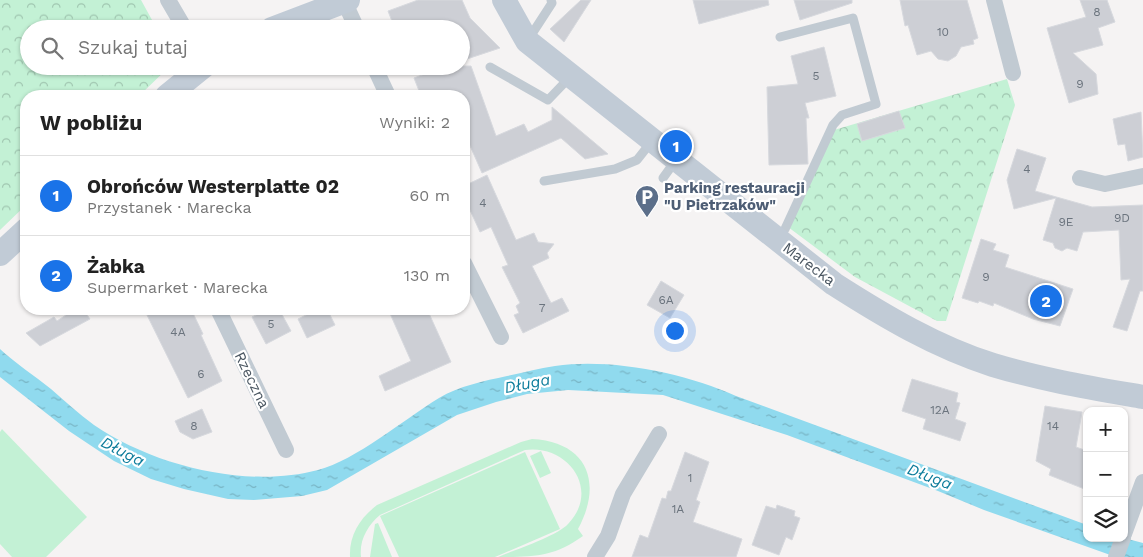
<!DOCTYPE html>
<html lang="pl">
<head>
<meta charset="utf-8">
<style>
	body { margin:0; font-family:"Work Sans",sans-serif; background:#f6f6f6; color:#222 }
	.controls { position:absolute; right:15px; bottom:15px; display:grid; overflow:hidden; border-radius:10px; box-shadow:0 1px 4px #0004 }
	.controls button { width:45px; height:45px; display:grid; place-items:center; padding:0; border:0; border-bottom:1px solid #e0e0e0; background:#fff; color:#222; font:25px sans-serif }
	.you { position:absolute; left:674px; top:330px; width:18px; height:18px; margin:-12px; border:4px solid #fff; border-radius:50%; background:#1a73e8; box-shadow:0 0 0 8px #1a73e833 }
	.badge { display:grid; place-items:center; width:32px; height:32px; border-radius:50%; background:#1a73e8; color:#fff; font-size:16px; font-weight:700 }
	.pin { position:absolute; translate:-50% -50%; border:2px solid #fff; box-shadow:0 1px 5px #0006 }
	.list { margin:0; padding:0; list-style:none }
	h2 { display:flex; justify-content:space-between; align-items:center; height:65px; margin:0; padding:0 20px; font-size:21px }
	h2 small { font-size:16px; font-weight:400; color:#767676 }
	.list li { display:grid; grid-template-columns:32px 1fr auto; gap:15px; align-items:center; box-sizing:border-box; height:80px; padding:0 20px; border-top:1px solid #e0e0e0 }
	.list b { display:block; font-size:19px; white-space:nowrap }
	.list p { margin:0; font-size:16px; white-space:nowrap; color:#767676 }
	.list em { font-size:16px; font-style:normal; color:#767676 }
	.icon { flex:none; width:28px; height:28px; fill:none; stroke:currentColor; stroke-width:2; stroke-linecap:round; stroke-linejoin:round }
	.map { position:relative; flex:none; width:1143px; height:557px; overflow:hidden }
	.search { position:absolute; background:#fff; box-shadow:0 1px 4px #0004; left:20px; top:20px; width:450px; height:55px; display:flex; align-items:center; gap:12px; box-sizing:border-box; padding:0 18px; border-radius:28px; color:#767676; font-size:19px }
	.panel { position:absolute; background:#fff; box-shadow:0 1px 4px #0004; left:20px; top:90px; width:450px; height:225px; border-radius:20px }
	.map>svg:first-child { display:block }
	.park { fill:url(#park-crowns) }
	.garden { fill:#c3f1d5 }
	.water { fill:url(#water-ripples) }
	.building { fill:#cdcfd5; stroke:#d7d9de }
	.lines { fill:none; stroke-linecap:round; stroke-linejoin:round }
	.lane { stroke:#c1cad2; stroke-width:9 }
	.street { stroke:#c1cad2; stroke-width:16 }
	.secondary { stroke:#c1cbd6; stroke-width:24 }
	.labels { text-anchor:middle; stroke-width:4.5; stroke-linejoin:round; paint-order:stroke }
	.number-label { font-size:12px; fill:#6b747e }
	.service-label { font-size:15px; font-weight:bold; fill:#4e5e75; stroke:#fff; text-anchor:start }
	.street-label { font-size:15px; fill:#4a5661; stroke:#fff }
	.water-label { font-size:16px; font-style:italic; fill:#0c7c9b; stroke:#fff }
</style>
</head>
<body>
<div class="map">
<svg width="1143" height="557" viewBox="0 0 1143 557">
	<defs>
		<pattern id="park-crowns" width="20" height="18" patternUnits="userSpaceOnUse" patternTransform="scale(1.25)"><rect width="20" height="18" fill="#c3f1d5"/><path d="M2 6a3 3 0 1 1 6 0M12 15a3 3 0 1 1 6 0" fill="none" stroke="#a0c6b0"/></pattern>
		<pattern id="water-ripples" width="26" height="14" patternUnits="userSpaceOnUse" patternTransform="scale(1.25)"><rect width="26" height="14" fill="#90daee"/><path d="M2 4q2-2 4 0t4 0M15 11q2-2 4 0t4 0" fill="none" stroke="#78b4c4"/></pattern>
	</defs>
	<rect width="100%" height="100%" fill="#f5f3f3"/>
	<path class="park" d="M0,0h141l16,29h-128v37h141l-31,30h-113v109l-26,25z
		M1007,79l8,26 -69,216h-9l-82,-44 -67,-50 46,-97z"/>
	<path class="garden" d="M2,429l85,88 -41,40h-34l-12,-13v-112z
		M532,439c56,3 71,44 46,90l5,7c-29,21 -49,21 -85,21 17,-7 59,-21 70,-33 33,-34 0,-80 -43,-74l-145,65c-12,10 -21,25 -19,42h-11c-1,-22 10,-39 27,-52l144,-63z
		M541,451l10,22 -11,5 -10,-22z
		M525,452l35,77 -65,28h-96l-19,-41z
		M378,523l14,34h-22l5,-33z"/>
	<path class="water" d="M0,349c16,15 34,26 51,40 14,12 28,25 43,36 60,41 153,64 224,45 38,-10 85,-50 121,-72 20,-12 45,-17 68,-22 16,-3 32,-8 48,-10 56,-8 130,7 181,30l351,129v13h37l19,5v14h-27l-132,-47 -46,-19 -151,-56 -124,-40 -95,-5 -41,4 -31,8 -39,13 -130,75 -25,6 -48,4 -26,-1 -44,-10 -33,-10 -37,-18 -45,-30 -69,-54z"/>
	<path class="building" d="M418,0h44l8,18 30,30 -39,13v-32h-66l-7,-18z
		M581,0h10l-27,42 -14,-13z
		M693,0h75l1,5 -70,19z
		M794,0h58v3l-52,17z
		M900,0h67l11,38 -5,2 1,4 -13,3 -5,9 -8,5 -10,-2 -7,-8 -14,4 -9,-30 -3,1z
		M1080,0h27l8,22 -17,6 5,17 -30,8 23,21 2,20 -29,9 -22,-75 39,-11z
		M824,47l12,49 -31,7 4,15h-3l2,46 -39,1 -2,-78 31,-3 -7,-28z
		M446,66h25l25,70 28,-12 4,8 24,-12v-13l56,47 -23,5 -24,-21 -79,35 -18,-41v-36h-43l-7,-18z
		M899,111l6,17 -43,13 -5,-17z
		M1141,112l2,45 -15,4 -3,-17 -7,1 -5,-26z
		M1017,149l29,9 -11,33 57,16 51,-2v86h-3l-13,40 -14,-4 17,-48 -9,1 -2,-50 -36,2 -6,19 -10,-3 -5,3 -7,-3 -2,-5 -10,-3 13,-42 -42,11 -7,-29z
		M487,175l29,65 18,-7 4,9 16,2 -7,9 2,5 -17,8 19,37 11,-5 7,13 -46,22 -9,-18 5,-2 -3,-7 4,-3 -18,-36 6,-2 -17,-38 -11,5 -16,-35v-11z
		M981,239l15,5 -3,6 16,5 -4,12 68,22 -13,37 -27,-7 -39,-16 -1,3 -14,-5 -1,2 -16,-5z
		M661,281l23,14 -14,23 -23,-13z
		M75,309h8l7,10 -50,27 -14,-13 28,-16 3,4z
		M144,309h47l12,25 -2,1 21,46 -34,17z
		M268,309h11l12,22 -25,13 -14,-27z
		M318,309h9l8,16 -28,13 -9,-19z
		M388,309h39l24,53 -66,29 -6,-15 32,-15z
		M912,379l46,14 -2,9 4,1 -5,16 11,4 -6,18 -37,-12 3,-10 -24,-8z
		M1045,406l37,6 -6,35 11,4v39l-38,-15 2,-6 -15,-8z
		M202,409l10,23 -19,7 -13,-7 -5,-11z
		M685,452l24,10 -13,38 4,2 -7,20 49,17 -6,18h-104l8,-22 8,3 14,-40 4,1 2,-8h3z
		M777,505l18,6 -1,5 6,2 -8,22 -6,-3 -7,18 -27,-10 14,-39 10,3z"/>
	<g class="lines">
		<path class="lane" d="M780,37l73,-19 23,86 -34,11 -9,10 -48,104
			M528,40l24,-37 -1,-3
			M490,67l58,33 23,-24
			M663,178l13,-18
			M544,181l71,-12 22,-9 15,-19"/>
		<path class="street" d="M168,0l17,29
			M994,0l19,73
			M344,1l13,28
			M374,66l14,30
			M1080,178l25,6 38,-8
			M464,263l37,74
			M218,309l68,141
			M1124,534l19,-52
			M595,557l13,-21 15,-42 36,-60
			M1116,557l7,-19"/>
		<path class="secondary" d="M504,0l23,41 307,243c50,32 102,63 159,81 50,15 99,23 150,32
			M272,29l76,-29
			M167,96l37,-30
			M0,254l26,-24"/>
	</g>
	<defs>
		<g id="parking-pin" transform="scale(1.25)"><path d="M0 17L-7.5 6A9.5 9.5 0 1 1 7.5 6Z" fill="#5c6f8a" stroke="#fff"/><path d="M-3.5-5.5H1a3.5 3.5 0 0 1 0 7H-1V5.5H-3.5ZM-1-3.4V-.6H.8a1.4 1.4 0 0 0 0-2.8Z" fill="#fff"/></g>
	</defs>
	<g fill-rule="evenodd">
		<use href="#parking-pin" x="647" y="197"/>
	</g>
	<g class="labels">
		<g class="number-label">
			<text x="1097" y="16">8</text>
			<text x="943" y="36">10</text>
			<text x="816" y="80">5</text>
			<text x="1080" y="88">9</text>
			<text x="1027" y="173">4</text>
			<text x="483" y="207">4</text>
			<text x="1122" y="222">9D</text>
			<text x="1066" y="226">9E</text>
			<text x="986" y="281">9</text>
			<text x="666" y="304">6A</text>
			<text x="542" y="312">7</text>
			<text x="271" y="328">5</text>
			<text x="178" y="336">4A</text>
			<text x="201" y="378">6</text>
			<text x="940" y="414">12A</text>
			<text x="194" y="430">8</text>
			<text x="1053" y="430">14</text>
			<text x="690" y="482">1</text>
			<text x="678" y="513">1A</text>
		</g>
		<g class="service-label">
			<text x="664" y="193">Parking restauracji<tspan x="664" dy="17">"U Pietrzaków"</tspan></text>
		</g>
		<g class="street-label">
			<text transform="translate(809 264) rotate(37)" y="5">Marecka</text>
			<text transform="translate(252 380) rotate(64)" y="5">Rzeczna</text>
		</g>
		<g class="water-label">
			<text transform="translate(527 383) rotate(-11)" y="6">Długa</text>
			<text transform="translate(123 451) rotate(27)" y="6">Długa</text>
			<text transform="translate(930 476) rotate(21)" y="6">Długa</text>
		</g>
	</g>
</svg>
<div class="controls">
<button>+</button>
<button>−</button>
<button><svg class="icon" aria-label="layers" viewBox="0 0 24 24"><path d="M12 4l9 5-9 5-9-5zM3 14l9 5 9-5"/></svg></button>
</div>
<div class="you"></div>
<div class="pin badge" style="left:676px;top:146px">1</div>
<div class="pin badge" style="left:1046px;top:301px">2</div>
<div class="search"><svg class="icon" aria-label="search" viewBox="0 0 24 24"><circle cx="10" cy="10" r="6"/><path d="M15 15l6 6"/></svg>Szukaj tutaj</div>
<section class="panel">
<h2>W pobliżu<small>Wyniki: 2</small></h2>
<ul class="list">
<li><span class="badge">1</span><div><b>Obrońców Westerplatte 02</b><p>Przystanek · Marecka</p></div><em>60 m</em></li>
<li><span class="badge">2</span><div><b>Żabka</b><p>Supermarket · Marecka</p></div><em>130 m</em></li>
</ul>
</section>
</div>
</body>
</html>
